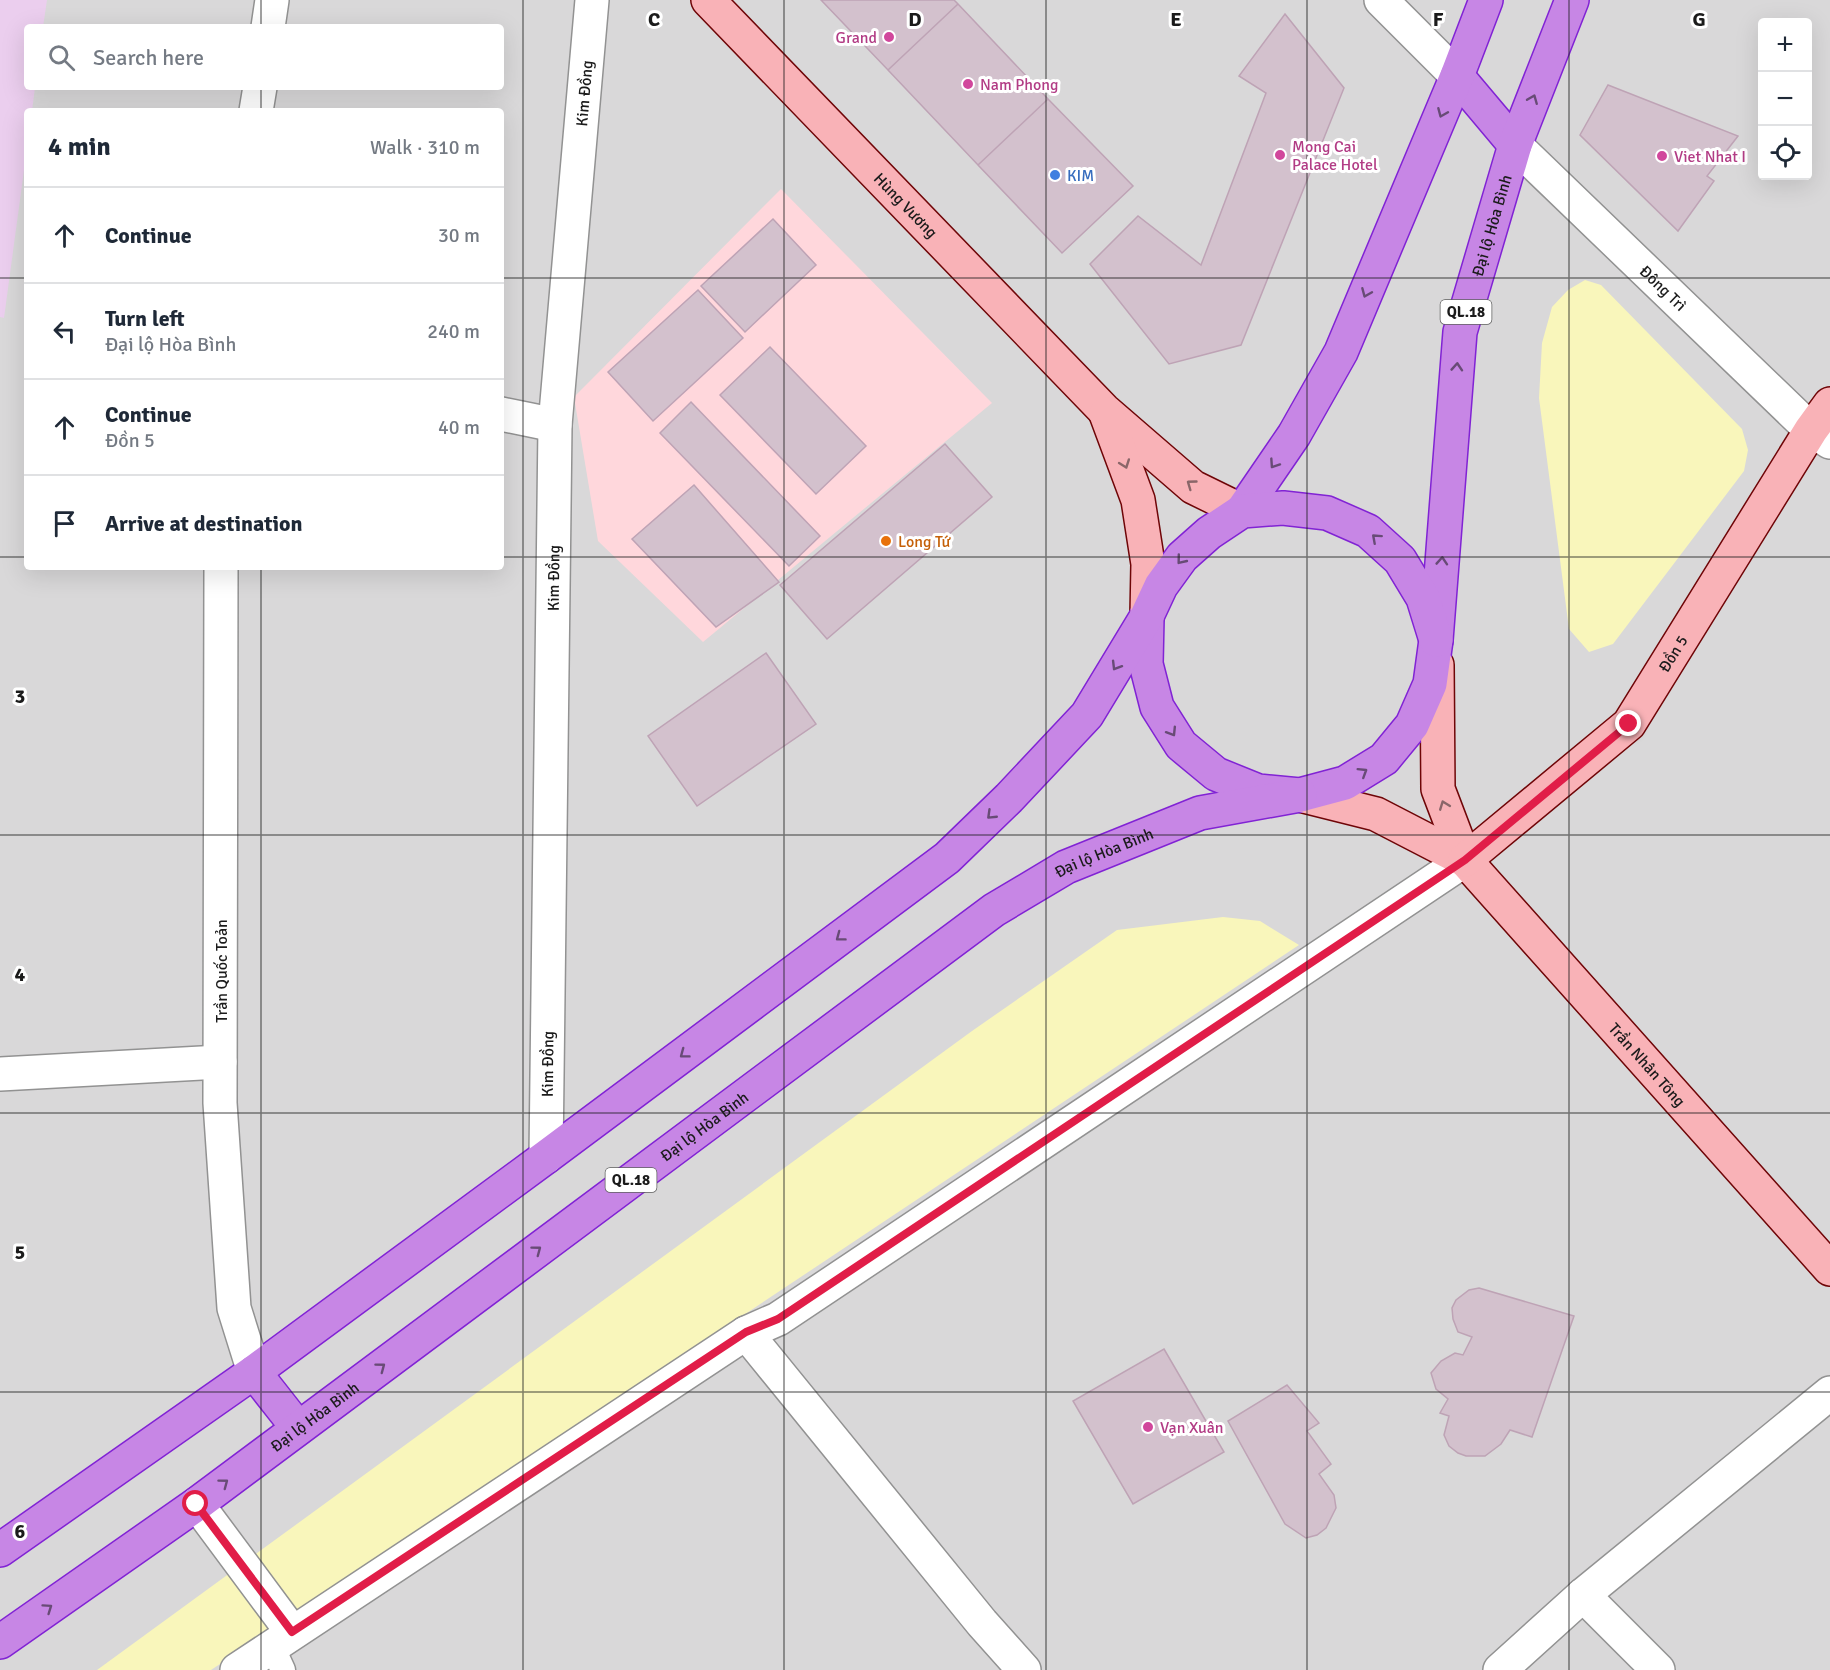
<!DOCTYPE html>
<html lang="en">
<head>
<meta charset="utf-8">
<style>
	body { margin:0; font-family:Signika,sans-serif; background:#f6f6f7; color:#1f2937 }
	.controls { position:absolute; right:18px; top:18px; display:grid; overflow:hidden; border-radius:6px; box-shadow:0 6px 24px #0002 }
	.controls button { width:54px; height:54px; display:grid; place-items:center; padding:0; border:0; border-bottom:2px solid #e0e1e3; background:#fff; color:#1f2937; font:30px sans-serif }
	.stop { position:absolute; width:18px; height:18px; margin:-14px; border:4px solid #e11d48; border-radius:50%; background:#fff }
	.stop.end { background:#e11d48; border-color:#fff; box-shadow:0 2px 6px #0008 }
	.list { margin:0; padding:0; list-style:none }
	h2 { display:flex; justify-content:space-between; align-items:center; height:78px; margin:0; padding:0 24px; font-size:26px }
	h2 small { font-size:20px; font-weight:400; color:#747a83 }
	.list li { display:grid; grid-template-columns:39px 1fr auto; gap:18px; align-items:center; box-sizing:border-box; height:96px; padding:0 24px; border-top:2px solid #e0e1e3 }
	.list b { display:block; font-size:22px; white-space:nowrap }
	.list p { margin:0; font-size:20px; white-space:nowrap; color:#747a83 }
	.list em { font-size:20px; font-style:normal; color:#747a83 }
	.icon { flex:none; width:33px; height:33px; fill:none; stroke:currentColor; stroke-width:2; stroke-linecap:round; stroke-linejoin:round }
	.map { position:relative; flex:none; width:1830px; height:1670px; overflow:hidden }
	.search { position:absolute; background:#fff; box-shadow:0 6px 24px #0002; left:24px; top:24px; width:480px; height:66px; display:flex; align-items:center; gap:15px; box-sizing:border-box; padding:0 21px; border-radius:6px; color:#747a83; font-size:22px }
	.panel { position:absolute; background:#fff; box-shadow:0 6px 24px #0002; left:24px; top:108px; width:480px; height:462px; border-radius:6px }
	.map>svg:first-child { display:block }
	.residential { fill:#d9d8d9; fill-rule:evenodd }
	.commercial { fill:#ebceee }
	.education { fill:#ffd7dc }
	.park { fill:#f9f6bb }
	.building { fill:#d3c1cd; stroke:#bea3b5; stroke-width:1.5 }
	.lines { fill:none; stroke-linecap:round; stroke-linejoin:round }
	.lane-casing { stroke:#929292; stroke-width:27 }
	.street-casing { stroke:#929292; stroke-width:36 }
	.secondary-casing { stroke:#6f0507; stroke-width:36 }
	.highway-casing { stroke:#8123d4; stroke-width:36 }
	.lane { stroke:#fff; stroke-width:24 }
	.street { stroke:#fff; stroke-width:33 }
	.secondary { stroke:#f9b2b7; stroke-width:33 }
	.highway { stroke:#c786e5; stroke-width:33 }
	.oneway { stroke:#684b76 }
	.oneway2 { stroke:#8a6669 }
	.route { stroke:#e11d48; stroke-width:8 }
	.grid { fill:none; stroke:#1b1b1b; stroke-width:1.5; stroke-opacity:0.55 }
	.hotel-dot { fill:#d1479c; stroke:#fff; stroke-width:2 }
	.shop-dot { fill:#3f7fe0; stroke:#fff; stroke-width:2 }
	.food-dot { fill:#e8710a; stroke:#fff; stroke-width:2 }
	.labels { text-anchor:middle; stroke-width:6; stroke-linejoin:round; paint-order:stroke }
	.shield { fill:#fff; stroke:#5f5f5f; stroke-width:1.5 }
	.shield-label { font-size:15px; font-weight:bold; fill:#1b1b1b }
	.hotel-label { font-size:16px; fill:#b23c85; stroke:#fff; text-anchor:start }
	.street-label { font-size:16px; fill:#1b1b1b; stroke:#fff }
	.shop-label { font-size:16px; fill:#366cbe; stroke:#fff; text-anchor:start }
	.food-label { font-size:16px; fill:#c56008; stroke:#fff; text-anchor:start }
	.grid-label { font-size:20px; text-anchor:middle; font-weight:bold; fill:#1b1b1b; stroke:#fff; stroke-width:6; stroke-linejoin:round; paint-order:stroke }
</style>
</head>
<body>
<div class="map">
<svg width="1830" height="1670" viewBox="0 0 1830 1670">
	<rect width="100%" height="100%" fill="#ede0e6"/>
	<path class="residential" d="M0,0h1830v1670h-1830zM1762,22h46v154h-46zM27,27h474v60h-474zM27,111h474v456h-474z"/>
	<path class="commercial" d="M0,0h47l-4,27h-16v60h8l-3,24h-5v37l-23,170 -4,-1z"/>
	<path class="education" d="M781,189l211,214 -289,239 -105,-101 -24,-144z"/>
	<path class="park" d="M1585,280l16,5 141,144 6,21 -4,21 -131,173 -24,8 -20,-23 -30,-231 3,-55 10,-36 16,-17z
		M1223,917l37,4 39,24 -1088,725h-114l875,-639 145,-101z"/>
	<path class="building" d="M821,0h133l4,4 -70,66z
		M958,4l90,95 -70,66 -90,-95z
		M1285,14l59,74 -103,257 -72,19 -79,-100 48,-48 63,49 65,-172 -27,-17z
		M1608,85l130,51 -31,40 7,5 -36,50 -98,-96z
		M1048,99l85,87 -71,67 -84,-88z
		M773,219l43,46 -71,67 -44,-46z
		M698,290l45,48 -90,83 -45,-49z
		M770,347l96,99 -50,48 -96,-99z
		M691,402l129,134 -31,30 -129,-133z
		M945,444l47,53 -165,142 -47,-54z
		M694,485l85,97 -63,45 -84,-88z
		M766,653l50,71 -119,82 -49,-70z
		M1479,1288l95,28 -42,121 -22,-7 -9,14 -16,12h-19l-8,-3 -9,-7 -5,-11 5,-19 -9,-3 8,-14 -12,-10 -5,-16 10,-12 14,-8 8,2 9,-18 -14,-5 -5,-13 -1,-11 4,-8 13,-10z
		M1164,1349l60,103 -91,52 -60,-103z
		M1287,1385l32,38 -12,8 24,33 -12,10 15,21 2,13 -10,20 -9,7 -11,3 -21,-14 -57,-103z"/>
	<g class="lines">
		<g class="lane-casing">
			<path id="lane" d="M272,1646l11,24"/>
		</g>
		<g class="street-casing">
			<g id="street">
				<path d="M1381,0l76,76"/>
				<path d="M268,27l4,-27"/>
				<path d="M256,111l4,-24"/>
				<path id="s1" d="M1515,145l296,285 19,12"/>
				<path d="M501,414l54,11"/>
				<path d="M221,567l-1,536 14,205 20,64"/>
				<path d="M0,1074l220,-12"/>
				<path id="s2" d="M546,1157l9,-732 37,-425"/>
				<path d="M746,1333l236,290 42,47"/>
				<path d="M197,1504l95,128"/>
				<path d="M1583,1595l75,75"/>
				<path d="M237,1670l509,-337 32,-14 687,-459"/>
				<path d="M1500,1670l83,-75 247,-202"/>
			</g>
		</g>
		<g class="secondary-casing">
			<g id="secondary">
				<path id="s3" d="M708,0l396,410 89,77 49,24"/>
				<path d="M1106,414l32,86 10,64 -1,52"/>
				<path id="s4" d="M1437,665l1,124 27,71 365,409"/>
				<path d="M1300,795l76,19 89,46"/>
				<path id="s5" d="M1465,860l164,-136 182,-294 19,-26"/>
			</g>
		</g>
		<g class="highway-casing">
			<g id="highway">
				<path d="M1457,76l58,69"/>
				<path d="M1242,511l52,-76 47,-83 116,-276 29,-76"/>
				<path id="s6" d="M1147,618l-1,46 11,43 24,38 35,29 42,17 42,4 45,-12 39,-24 28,-34 18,-41 6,-44 24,-308 55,-187 57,-145"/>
				<path d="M254,1372l44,56"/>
				<path d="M0,1550l254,-178 292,-215 401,-299 62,-60 78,-83 60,-99 14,-30 21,-29 27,-24 33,-22 41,-3 44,5 41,18 32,29 23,38 13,42"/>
				<path id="s7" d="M0,1642l197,-138 797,-594 72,-43 134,-54 100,-18"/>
			</g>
		</g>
		<use href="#lane" class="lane"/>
		<use href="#street" class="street"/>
		<use href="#secondary" class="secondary"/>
		<use href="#highway" class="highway"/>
	</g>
	<defs><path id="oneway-chevron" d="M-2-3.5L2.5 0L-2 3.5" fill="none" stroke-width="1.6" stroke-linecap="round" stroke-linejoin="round" transform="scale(1.5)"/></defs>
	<g class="oneway">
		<use href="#oneway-chevron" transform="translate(1533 99) rotate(-68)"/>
		<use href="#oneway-chevron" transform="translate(1442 113) rotate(113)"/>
		<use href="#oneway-chevron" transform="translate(1366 293) rotate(113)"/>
		<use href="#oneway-chevron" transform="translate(1457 367) rotate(-86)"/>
		<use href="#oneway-chevron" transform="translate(1274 464) rotate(124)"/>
		<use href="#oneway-chevron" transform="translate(1376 538) rotate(-138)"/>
		<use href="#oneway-chevron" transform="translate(1181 560) rotate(129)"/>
		<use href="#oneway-chevron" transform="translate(1442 561) rotate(-86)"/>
		<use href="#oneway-chevron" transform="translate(1116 666) rotate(121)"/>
		<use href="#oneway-chevron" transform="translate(1172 732) rotate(58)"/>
		<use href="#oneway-chevron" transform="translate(1363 772) rotate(-32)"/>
		<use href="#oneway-chevron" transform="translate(991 815) rotate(136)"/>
		<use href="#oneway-chevron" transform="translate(840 937) rotate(143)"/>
		<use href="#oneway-chevron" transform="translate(684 1054) rotate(143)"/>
		<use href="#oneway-chevron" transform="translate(537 1250) rotate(-37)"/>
		<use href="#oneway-chevron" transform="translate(381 1367) rotate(-37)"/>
		<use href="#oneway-chevron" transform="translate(224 1483) rotate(-37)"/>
		<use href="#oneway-chevron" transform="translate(48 1608) rotate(-35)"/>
	</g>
	<g class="oneway2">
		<use href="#oneway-chevron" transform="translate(1125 464) rotate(70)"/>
		<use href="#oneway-chevron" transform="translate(1191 484) rotate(-144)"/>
		<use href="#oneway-chevron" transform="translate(1444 805) rotate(-111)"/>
	</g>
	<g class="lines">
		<path class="route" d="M196,1504l96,128 454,-300 32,-13 687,-459 164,-136"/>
	</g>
	<path class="grid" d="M261,0v27M523,0v1670M784,0v1670M1046,0v1670M1307,0v1670M1569,0v1670M261,87v24M0,278h27M501,278h1329M0,557h27M501,557h1329M261,567v1103M0,835h1830M0,1113h1830M0,1392h1830"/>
	<g class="hotel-dot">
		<circle cx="889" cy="37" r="6"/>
		<circle cx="968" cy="84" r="6"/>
		<circle cx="1280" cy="155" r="6"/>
		<circle cx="1662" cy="156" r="6"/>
		<circle cx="1148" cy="1427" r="6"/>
	</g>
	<circle class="shop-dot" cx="1055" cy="175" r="6"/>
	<circle class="food-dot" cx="886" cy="541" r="6"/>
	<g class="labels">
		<g class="shield">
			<rect x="1440.5" y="300" width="51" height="24" rx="4.5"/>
			<rect x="605.5" y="1168" width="51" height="24" rx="4.5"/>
		</g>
		<g class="shield-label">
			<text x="1466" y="317">QL.18</text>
			<text x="631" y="1185">QL.18</text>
		</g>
		<g class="hotel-label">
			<text x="877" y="43" text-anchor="end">Grand</text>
			<text x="980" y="90">Nam Phong</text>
			<text x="1292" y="152">Mong Cai<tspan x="1292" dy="18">Palace Hotel</tspan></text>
			<text x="1674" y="162">Viet Nhat I</text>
			<text x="1160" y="1433">Vạn Xuân</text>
		</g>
		<g class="street-label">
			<text dy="6" stroke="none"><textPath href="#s2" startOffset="1065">Kim Đồng</textPath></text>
			<text dy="6" stroke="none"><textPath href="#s3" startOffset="285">Hùng Vương</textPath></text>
			<text dy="6" stroke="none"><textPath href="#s6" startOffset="914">Đại lộ Hòa Bình</textPath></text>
			<text dy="6" stroke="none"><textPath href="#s1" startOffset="206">Đông Trì</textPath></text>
			<text dy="6" stroke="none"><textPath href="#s2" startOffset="579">Kim Đồng</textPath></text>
			<text dy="6" stroke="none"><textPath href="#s5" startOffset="296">Đồn 5</textPath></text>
			<text dy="6" stroke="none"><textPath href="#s7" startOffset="1359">Đại lộ Hòa Bình</textPath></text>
			<text transform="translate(221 971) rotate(-90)" y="6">Trần Quốc Toản</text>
			<text dy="6" stroke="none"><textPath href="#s2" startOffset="93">Kim Đồng</textPath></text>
			<text dy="6" stroke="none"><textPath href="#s4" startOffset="474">Trần Nhân Tông</textPath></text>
			<text dy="6" stroke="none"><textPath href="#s7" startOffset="873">Đại lộ Hòa Bình</textPath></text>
			<text dy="6" stroke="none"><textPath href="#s7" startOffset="387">Đại lộ Hòa Bình</textPath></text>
		</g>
		<g class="shop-label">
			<text x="1067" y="181">KIM</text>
		</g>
		<g class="food-label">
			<text x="898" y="547">Long Tứ</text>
		</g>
	</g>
	<g class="grid-label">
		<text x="654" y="26">C</text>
		<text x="915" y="26">D</text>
		<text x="1176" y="26">E</text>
		<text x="1438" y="26">F</text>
		<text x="1699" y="26">G</text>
		<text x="20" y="703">3</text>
		<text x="20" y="981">4</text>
		<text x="20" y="1259">5</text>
		<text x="20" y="1538">6</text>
	</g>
</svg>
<div class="controls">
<button>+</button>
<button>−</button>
<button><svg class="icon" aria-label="locate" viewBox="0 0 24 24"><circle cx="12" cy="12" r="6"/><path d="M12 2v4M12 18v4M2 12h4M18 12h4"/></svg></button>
</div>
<div class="stop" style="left:196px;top:1504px"></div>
<div class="stop end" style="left:1629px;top:724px"></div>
<div class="search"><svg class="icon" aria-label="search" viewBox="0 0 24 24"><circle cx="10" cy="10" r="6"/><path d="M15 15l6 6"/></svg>Search here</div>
<section class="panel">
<h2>4 min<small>Walk · 310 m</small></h2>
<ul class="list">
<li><svg class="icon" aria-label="ahead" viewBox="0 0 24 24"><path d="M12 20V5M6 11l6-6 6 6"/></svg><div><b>Continue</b></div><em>30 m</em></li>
<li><svg class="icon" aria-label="left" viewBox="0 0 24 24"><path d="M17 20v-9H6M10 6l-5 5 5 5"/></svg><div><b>Turn left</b><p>Đại lộ Hòa Bình</p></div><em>240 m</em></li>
<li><svg class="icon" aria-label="ahead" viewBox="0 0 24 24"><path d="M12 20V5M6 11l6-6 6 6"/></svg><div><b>Continue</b><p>Đồn 5</p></div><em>40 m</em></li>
<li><svg class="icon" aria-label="arrive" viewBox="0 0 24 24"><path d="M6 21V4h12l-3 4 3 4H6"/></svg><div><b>Arrive at destination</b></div></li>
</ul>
</section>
</div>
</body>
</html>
